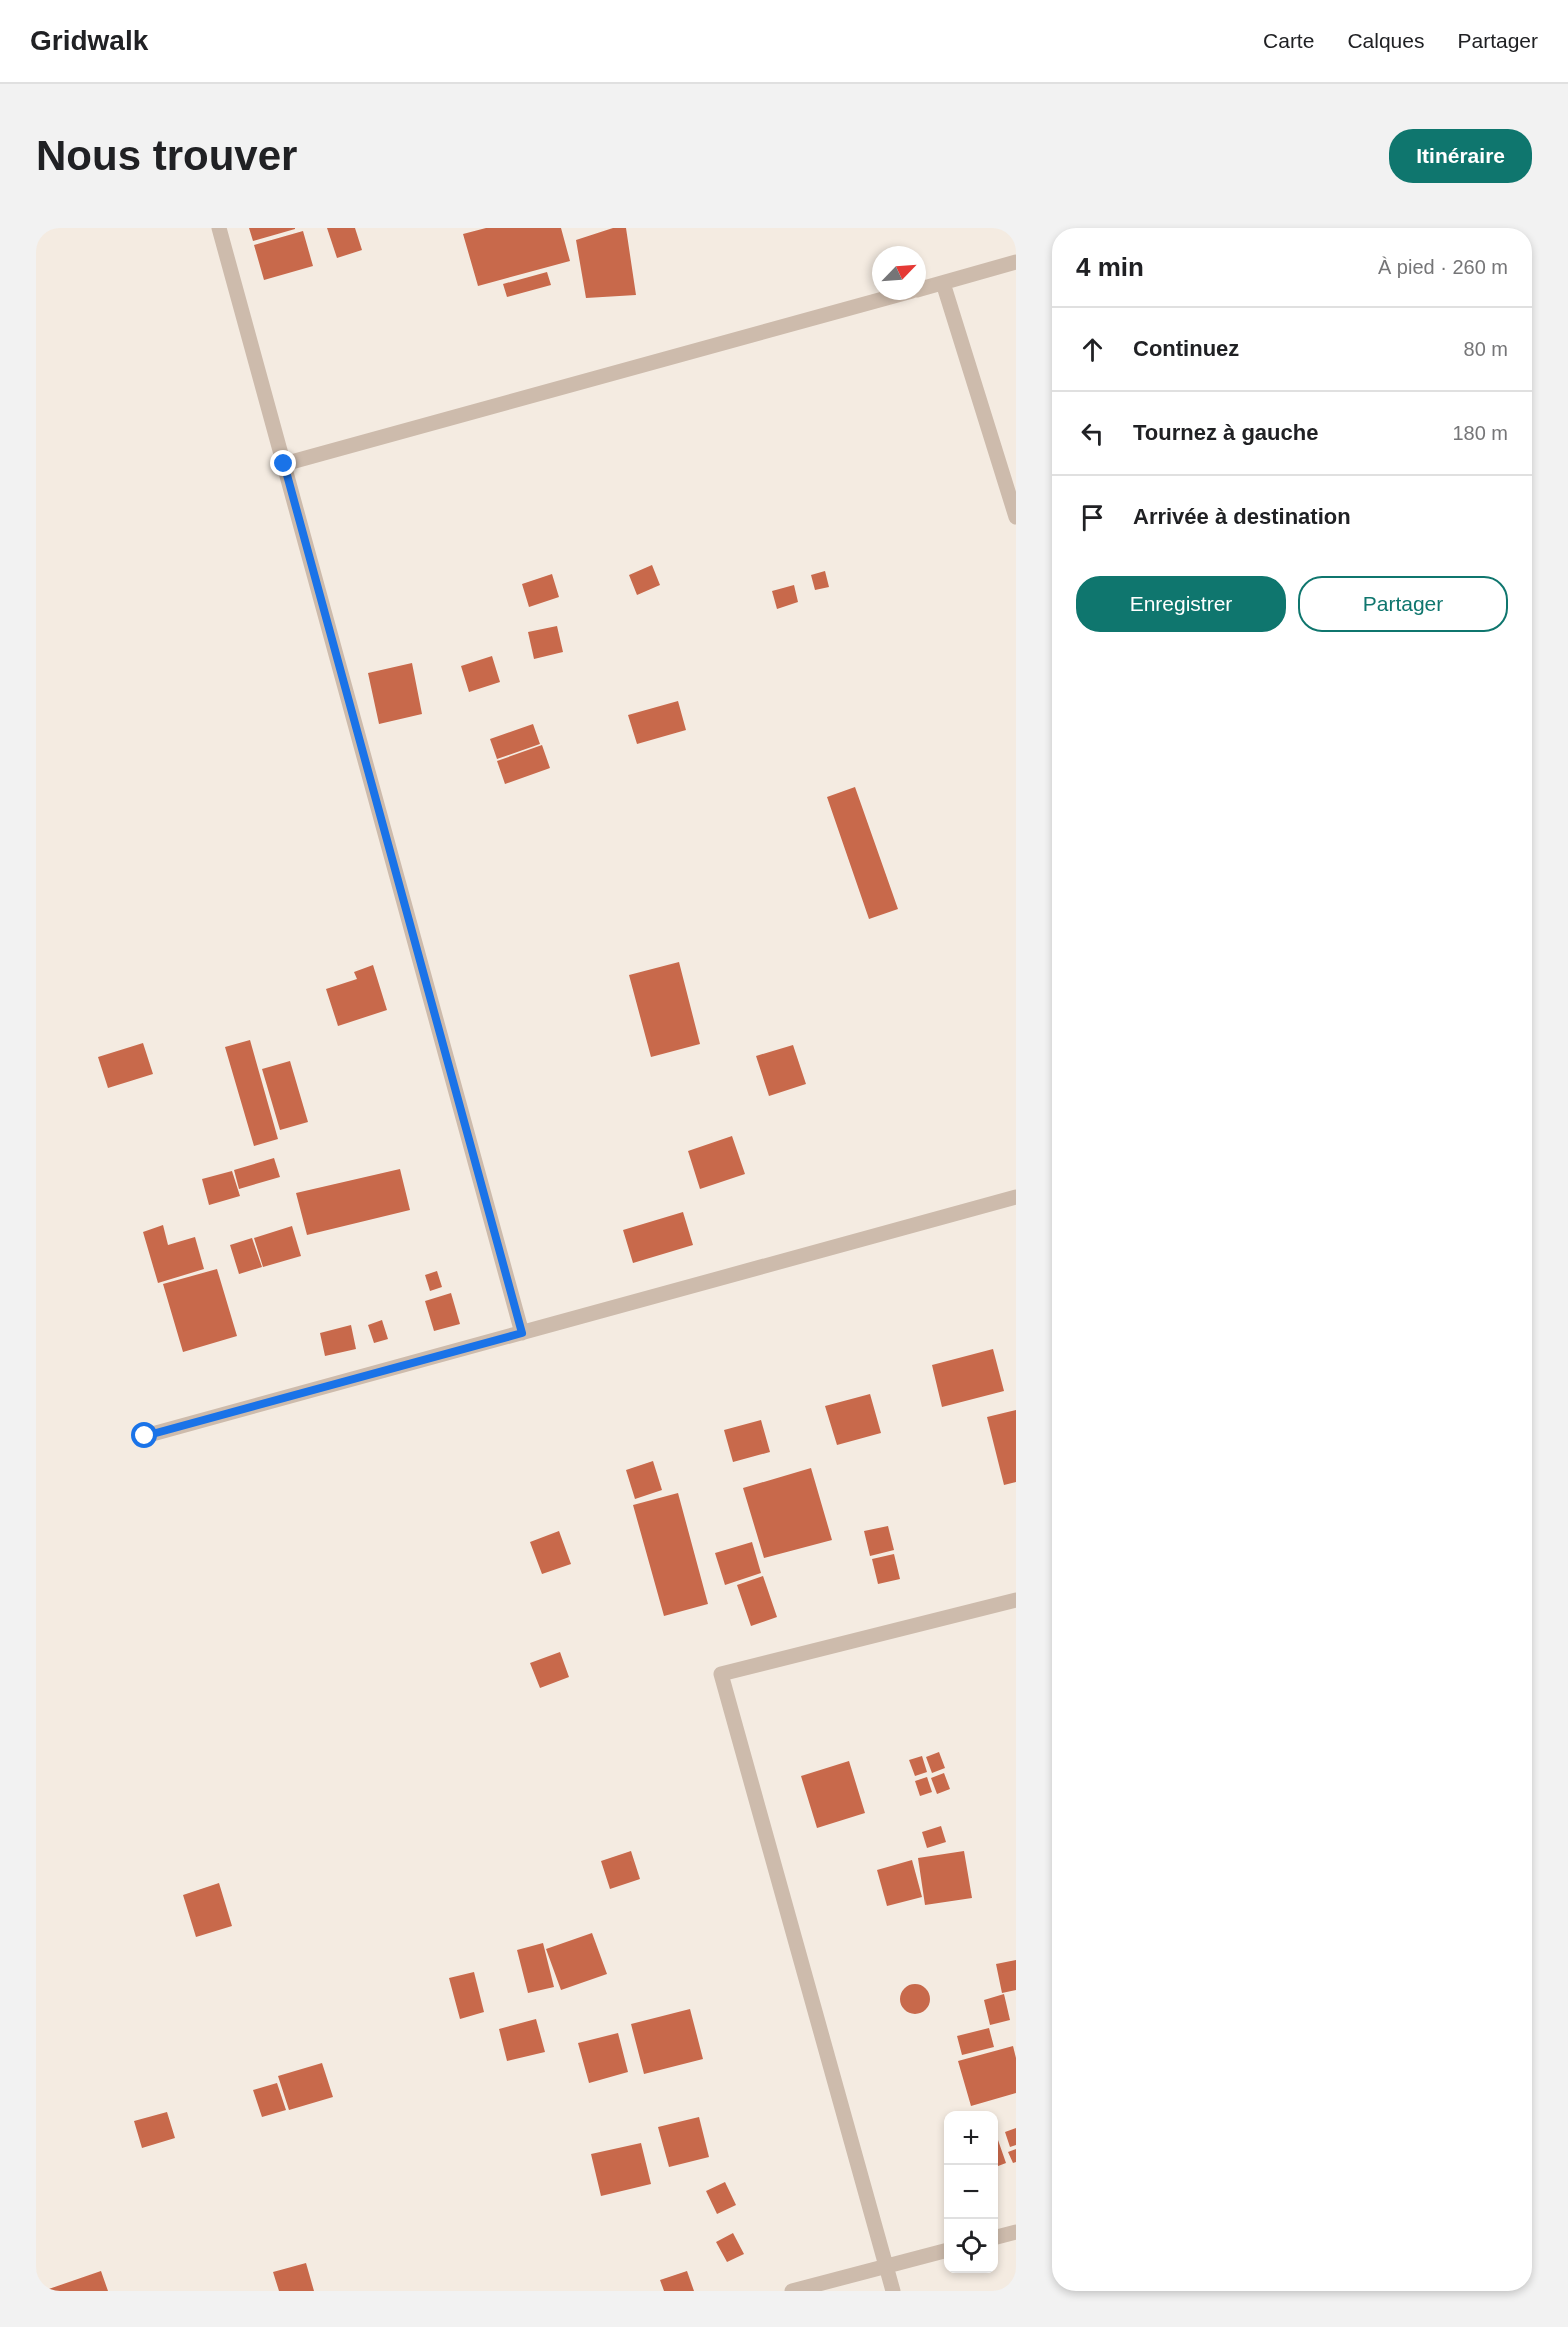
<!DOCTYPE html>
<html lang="fr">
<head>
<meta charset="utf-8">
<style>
	body { margin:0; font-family:Helvetica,sans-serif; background:#f2f2f2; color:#202124 }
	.controls { position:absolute; right:18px; bottom:18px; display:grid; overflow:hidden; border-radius:12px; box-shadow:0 3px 9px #0003 }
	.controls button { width:54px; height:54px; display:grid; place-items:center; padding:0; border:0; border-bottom:2px solid #e0e0e0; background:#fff; color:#202124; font:30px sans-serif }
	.compass { position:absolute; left:836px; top:18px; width:54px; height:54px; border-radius:50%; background:#fff; box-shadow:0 3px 9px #0003; rotate:65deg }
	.stop { position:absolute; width:18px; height:18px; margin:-14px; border:4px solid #1a73e8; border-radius:50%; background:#fff }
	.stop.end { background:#1a73e8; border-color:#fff; box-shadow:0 2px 6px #0008 }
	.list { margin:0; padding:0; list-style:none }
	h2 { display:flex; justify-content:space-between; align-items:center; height:78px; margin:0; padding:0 24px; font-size:26px }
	h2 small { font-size:20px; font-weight:400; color:#757577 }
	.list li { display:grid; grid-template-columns:39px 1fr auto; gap:18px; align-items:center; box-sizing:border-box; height:84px; padding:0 24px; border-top:2px solid #e0e0e0 }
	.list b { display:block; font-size:22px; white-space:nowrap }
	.list em { font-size:20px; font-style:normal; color:#757577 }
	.actions { display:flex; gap:12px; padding:18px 24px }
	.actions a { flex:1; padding:14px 0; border:2px solid #0f766e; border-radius:24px; text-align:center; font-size:21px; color:#0f766e }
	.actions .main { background:#0f766e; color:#fff }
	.icon { flex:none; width:33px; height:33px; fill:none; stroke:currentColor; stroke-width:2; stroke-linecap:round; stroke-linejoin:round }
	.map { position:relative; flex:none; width:980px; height:2063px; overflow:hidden; border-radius:24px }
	header { display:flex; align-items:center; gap:36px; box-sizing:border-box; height:84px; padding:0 30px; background:#fff; border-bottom:2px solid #e0e0e0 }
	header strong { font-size:28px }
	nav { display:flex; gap:33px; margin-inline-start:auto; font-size:21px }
	.intro { display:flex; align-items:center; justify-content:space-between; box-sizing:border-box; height:144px; padding:0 36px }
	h1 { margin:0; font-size:42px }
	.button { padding:15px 27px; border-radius:24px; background:#0f766e; color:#fff; font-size:21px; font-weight:700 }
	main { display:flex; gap:36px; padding:0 36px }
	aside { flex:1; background:#fff; border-radius:24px; box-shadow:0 3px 9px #0003 }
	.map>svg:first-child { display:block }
	.building { fill:#c8694b }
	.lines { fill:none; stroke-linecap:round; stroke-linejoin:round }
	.minor { stroke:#cdbbac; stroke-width:15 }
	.route { stroke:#1a73e8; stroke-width:8 }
</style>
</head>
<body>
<header>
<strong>Gridwalk</strong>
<nav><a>Carte</a><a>Calques</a><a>Partager</a></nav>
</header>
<div class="intro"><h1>Nous trouver</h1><a class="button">Itinéraire</a></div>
<main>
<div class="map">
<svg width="980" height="2063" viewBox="0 0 980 2063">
	<rect width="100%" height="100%" fill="#f4ebe1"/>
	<path class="building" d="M213,0h46v1l-42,12z
		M291,0h28l7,22 -25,8z
		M450,0h75l9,33 -92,25 -15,-52z
		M577,0h13l10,67 -50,3 -10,-58z
		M267,3l10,35 -49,14 -10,-35z
		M511,44l4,13 -44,12 -4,-13z
		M616,337l8,20 -23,10 -8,-20z
		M789,343l4,16 -14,3 -4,-15z
		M516,346l7,23 -30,10 -7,-23z
		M758,357l4,17 -21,7 -5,-18z
		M521,398l6,26 -29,7 -6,-27z
		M456,428l8,26 -31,10 -8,-26z
		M376,435l10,51 -43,10 -11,-51z
		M642,473l8,29 -49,14 -9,-29z
		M497,496l7,20 -43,15 -7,-20z
		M506,517l8,23 -45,16 -8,-23z
		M819,559l43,122 -29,10 -42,-122z
		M643,734l21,82 -49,13 -22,-82z
		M337,737l14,45 -49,16 -12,-37 31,-10 -3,-7z
		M214,812l28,99 -24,7 -29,-99z
		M107,815l10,31 -45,14 -10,-31z
		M757,817l13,39 -37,12 -13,-40z
		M254,833l18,61 -28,8 -18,-61z
		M696,908l13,38 -45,15 -12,-38z
		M238,930l6,19 -41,12 -5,-19z
		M364,941l10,41 -103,25 -11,-42z
		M196,943l8,25 -31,9 -7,-26z
		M647,984l10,33 -60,18 -10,-33z
		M127,997l5,20 27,-8 9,32 -46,14 -15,-51z
		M256,998l9,30 -38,11 -9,-29z
		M216,1010l10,29 -23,7 -9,-29z
		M181,1041l20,67 -54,16 -20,-68z
		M401,1043l5,16 -12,4 -5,-16z
		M415,1065l9,31 -26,7 -9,-30z
		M346,1092l6,19 -14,4 -6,-18z
		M315,1097l5,24 -31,7 -5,-23z
		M957,1121l11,42 -62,16 -10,-42z
		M834,1166l11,39 -44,12 -12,-39z
		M980,1182v72l-12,3 -17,-68z
		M725,1192l9,32 -37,10 -9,-32z
		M617,1233l9,29 -27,9 -9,-29z
		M775,1240l21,72 -68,18 -21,-70z
		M642,1265l30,111 -44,12 -31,-111z
		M852,1298l6,24 -24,6 -6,-25z
		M523,1303l12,33 -29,10 -12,-32z
		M716,1314l9,31 -36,12 -10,-32z
		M858,1326l6,25 -22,5 -6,-25z
		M727,1348l14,41 -26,9 -14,-41z
		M524,1424l9,25 -29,11 -10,-25z
		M903,1524l6,16 -13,5 -6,-16z
		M886,1528l5,16 -12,4 -6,-16z
		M813,1533l16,52 -48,15 -16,-52z
		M908,1545l6,16 -13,5 -6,-16z
		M891,1549l5,15 -12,4 -5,-15z
		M905,1598l5,16 -19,6 -5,-16z
		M595,1623l9,28 -30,10 -9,-28z
		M928,1623l8,47 -47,7 -7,-47z
		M876,1632l10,37 -35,9 -10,-36z
		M183,1655l13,43 -36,11 -13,-42z
		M556,1705l15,41 -46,16 -15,-41z
		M507,1715l11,44 -26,6 -11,-43z
		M980,1732v30l-14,3 -6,-29z
		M438,1744l10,40 -24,7 -11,-41z
		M864 1771a15 15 0 1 1 30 0a15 15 0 1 1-30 0Z
		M968,1766l6,26 -20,5 -6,-25z
		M654,1781l13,50 -59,15 -13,-50z
		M500,1791l9,33 -38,9 -8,-32z
		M953,1800l5,19 -32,8 -5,-19z
		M582,1805l10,39 -39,11 -11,-40z
		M977,1818l3,12v35l-45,13 -13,-45z
		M286,1835l11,34 -44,13 -11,-34z
		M241,1855l9,27 -24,7 -9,-27z
		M131,1884l8,26 -33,10 -8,-27z
		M663,1889l10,40 -40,10 -11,-40z
		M980,1900v17l-6,2 -5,-15z
		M962,1912l8,23 -13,5v-27z
		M605,1915l10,41 -50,12 -10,-42z
		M980,1921v13l-3,1 -5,-11z
		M689,1954l11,23 -19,9 -11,-23z
		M697,2005l11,21 -17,8 -11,-20z
		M270,2035l8,28h-35l-6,-19z
		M65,2043l7,20h-65z
		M651,2043l7,20h-30l-4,-11z"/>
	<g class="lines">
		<path class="minor" d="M183,0l303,1105
			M907,55l73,234
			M881,62l99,-28
			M248,236l628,-173
			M109,1208l871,-239
			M957,2010l23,-6
			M756,2063l156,-41
			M857,2063l-172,-617 295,-74"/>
	</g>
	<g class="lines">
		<path class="route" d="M109,1208l377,-103 -238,-869"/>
	</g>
</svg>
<div class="controls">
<button>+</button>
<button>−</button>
<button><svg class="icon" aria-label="locate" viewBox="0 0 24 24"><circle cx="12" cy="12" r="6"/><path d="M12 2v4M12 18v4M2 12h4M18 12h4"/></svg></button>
</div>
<svg class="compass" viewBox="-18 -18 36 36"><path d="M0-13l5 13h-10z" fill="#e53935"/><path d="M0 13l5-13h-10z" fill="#757577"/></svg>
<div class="stop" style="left:109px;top:1208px"></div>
<div class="stop end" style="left:248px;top:236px"></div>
</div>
<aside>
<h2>4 min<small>À pied · 260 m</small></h2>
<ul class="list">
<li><svg class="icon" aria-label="ahead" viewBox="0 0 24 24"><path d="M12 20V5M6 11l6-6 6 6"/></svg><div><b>Continuez</b></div><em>80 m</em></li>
<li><svg class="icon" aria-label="left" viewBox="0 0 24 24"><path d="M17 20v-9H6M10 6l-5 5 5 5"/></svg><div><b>Tournez à gauche</b></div><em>180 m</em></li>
<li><svg class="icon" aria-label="arrive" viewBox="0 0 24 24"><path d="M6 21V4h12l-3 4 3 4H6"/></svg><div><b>Arrivée à destination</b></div></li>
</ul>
<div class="actions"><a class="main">Enregistrer</a><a>Partager</a></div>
</aside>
</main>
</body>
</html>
